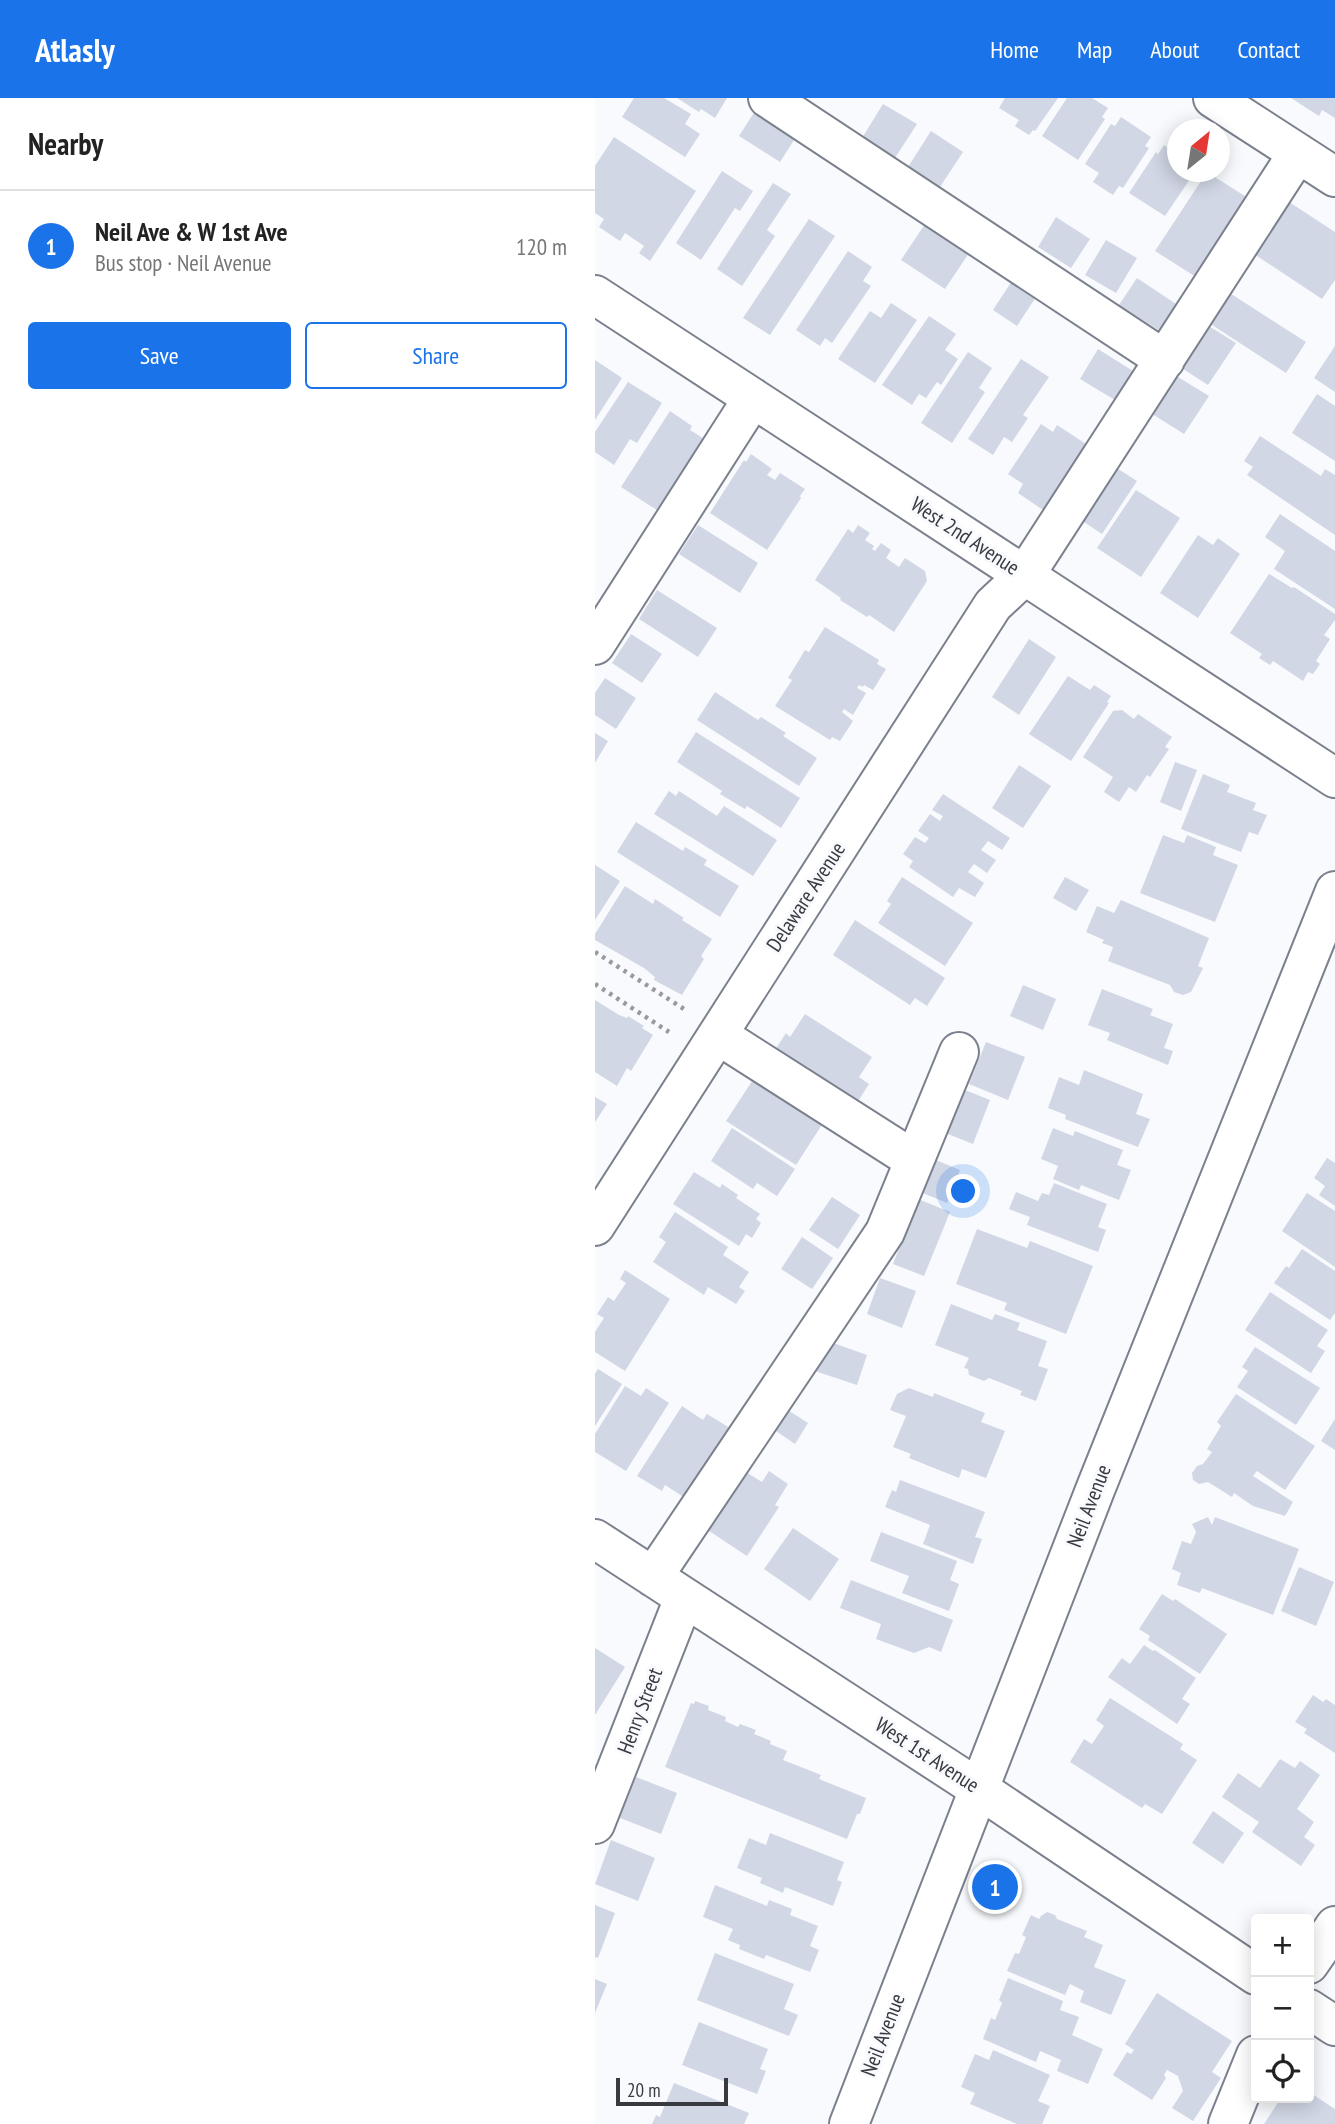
<!DOCTYPE html>
<html lang="en">
<head>
<meta charset="utf-8">
<style>
	body { margin:0; font-family:"PT Sans Narrow",sans-serif; background:#f2f2f2; color:#222 }
	.controls { position:absolute; right:21px; bottom:21px; display:grid; overflow:hidden; border-radius:7px; box-shadow:0 4px 18px #0003 }
	.controls button { width:63px; height:63px; display:grid; place-items:center; padding:0; border:0; border-bottom:2px solid #e0e0e0; background:#fff; color:#222; font:35px sans-serif }
	.compass { position:absolute; left:572px; top:21px; width:63px; height:63px; border-radius:50%; background:#fff; box-shadow:0 4px 18px #0003; rotate:30deg }
	.scale { position:absolute; left:21px; bottom:18px; width:112px; box-sizing:border-box; padding-left:7px; border:4px solid #383a40; border-top:0; font-size:19px; line-height:24px; white-space:nowrap; color:#383a40; -webkit-text-stroke:5px #f9fafd; paint-order:stroke }
	.you { position:absolute; left:369px; top:1094px; width:24px; height:24px; margin:-18px; border:5px solid #fff; border-radius:50%; background:#1a73e8; box-shadow:0 0 0 10px #1a73e833 }
	.badge { display:grid; place-items:center; width:46px; height:46px; border-radius:50%; background:#1a73e8; color:#fff; font-size:23px; font-weight:700 }
	.pin { position:absolute; translate:-50% -50%; border:4px solid #fff; box-shadow:0 2px 7px #0006 }
	.list { margin:0; padding:0; list-style:none }
	h2 { display:flex; justify-content:space-between; align-items:center; height:91px; margin:0; padding:0 28px; font-size:30px }
	h2 small { font-size:23px; font-weight:400; color:#767676 }
	.list li { display:grid; grid-template-columns:46px 1fr auto; gap:21px; align-items:center; box-sizing:border-box; height:112px; padding:0 28px; border-top:2px solid #e0e0e0 }
	.list b { display:block; font-size:26px; white-space:nowrap }
	.list p { margin:0; font-size:23px; white-space:nowrap; color:#767676 }
	.list em { font-size:23px; font-style:normal; color:#767676 }
	.actions { display:flex; gap:14px; padding:21px 28px }
	.actions a { flex:1; padding:16px 0; border:2px solid #1a73e8; border-radius:7px; text-align:center; font-size:24px; color:#1a73e8 }
	.actions .main { background:#1a73e8; color:#fff }
	.icon { flex:none; width:38px; height:38px; fill:none; stroke:currentColor; stroke-width:2; stroke-linecap:round; stroke-linejoin:round }
	.map { position:relative; flex:none; width:740px; height:2026px; overflow:hidden }
	header { display:flex; align-items:center; gap:42px; box-sizing:border-box; height:98px; padding:0 35px; background:#1a73e8; color:#fff }
	header strong { font-size:33px }
	nav { display:flex; gap:38px; margin-inline-start:auto; font-size:24px }
	main { display:flex }
	aside { flex:1; background:#fff }
	.map>svg:first-child { display:block }
	.building { fill:#d1d7e5 }
	.lines { fill:none; stroke-linecap:round; stroke-linejoin:round }
	.minor-casing { stroke:#7b808d; stroke-width:42 }
	.path { stroke:#999a9f; stroke-width:4.5; stroke-dasharray:3.5 5; stroke-linecap:butt }
	.minor { stroke:#fff; stroke-width:38 }
	.labels { text-anchor:middle; stroke-width:6; stroke-linejoin:round; paint-order:stroke }
	.street-label { font-size:21px; fill:#383a40; stroke:#f9fafd }
</style>
</head>
<body>
<header>
<strong>Atlasly</strong>
<nav><a>Home</a><a>Map</a><a>About</a><a>Contact</a></nav>
</header>
<main>
<aside>
<h2>Nearby<small></small></h2>
<ul class="list">
<li><span class="badge">1</span><div><b>Neil Ave &amp; W 1st Ave</b><p>Bus stop · Neil Avenue</p></div><em>120 m</em></li>
</ul>
<div class="actions"><a class="main">Save</a><a>Share</a></div>
</aside>
<div class="map">
<svg width="740" height="2026" viewBox="0 0 740 2026">
	<rect width="100%" height="100%" fill="#f9fafd"/>
	<path class="building" d="M39,0h30l27,16 -6,10 15,10 -15,23 -63,-40z
		M82,0h50l-12,20 -14,-9 -2,3z
		M410,0h53l-23,33 -2,-1 -4,5 -14,-9 4,-6 -20,-12z
		M472,0h25l16,10 -6,9 3,2 -27,41 -36,-24z
		M696,0h44v20l-13,-8 -3,6z
		M288,6l34,20 -22,34 -33,-20z
		M160,13l41,26 -16,25 -41,-26z
		M526,19l30,20 -6,9 4,2 -26,40 -4,-2 -6,9 -20,-13 6,-9 -14,-9 26,-40 4,2z
		M336,33l32,21 -23,35 -32,-20z
		M19,39l82,54 -46,70 -11,-8 5,-7 -19,-13 -5,8 -21,-14 5,-8 -9,-6v-47z
		M569,47l13,9v18h14l-2,2 3,2 -27,40 -36,-23 27,-41 2,2z
		M127,73l31,20 -13,20 -5,-3 -34,52 -25,-17z
		M612,74l41,26 -52,79 -41,-26z
		M178,85l18,11 -24,36 8,6 -33,50 -25,-17z
		M691,102l49,32v48l-13,19 -71,-47z
		M461,119l34,22 -19,29 -33,-21z
		M214,121l26,17 -65,99 -27,-17z
		M332,123l44,29 -26,39 -44,-29z
		M511,142l31,18 -21,35 -31,-18z
		M253,153l24,16 -9,14 8,5 -39,57 -7,-5 -5,8 -24,-16z
		M542,180l42,28 -17,26 -43,-27z
		M417,183l24,16 -19,29 -24,-16z
		M630,192l81,52 -20,31 -80,-52z
		M296,205l26,17 -42,63 -37,-24 32,-48 11,7z
		M334,218l27,18 -11,16 13,9 -17,26 -4,-3 -11,16 -7,-4 -7,11 -30,-20z
		M609,225l32,20 -28,42 -31,-20z
		M740,248v46l-21,-14z
		M503,251l35,22 -18,29 -35,-21z
		M373,254l24,16 -13,20 6,4 -33,51 -31,-20z
		M426,261l28,18 -26,38 5,3 -16,24 -8,-5 -11,18 -25,-16z
		M0,262l27,18 -27,42z
		M578,276l36,22 -25,38 -35,-22z
		M33,284l34,21 -25,40 -7,-4 -16,26 -19,-13v-20z
		M722,296l18,12v55l-43,-28z
		M75,313l22,15 -2,4 19,12 -46,72 -42,-27z
		M446,326l12,8 4,-7 29,19 -43,66 -25,-17 5,-9 -15,-10z
		M665,338l61,40 4,-7 10,6v60l-88,-60 6,-8 -9,-6z
		M156,356l21,15 -5,6 8,5 5,-7 25,16 -5,7 1,2 -34,52 -57,-37 34,-53 2,2z
		M517,367l25,16 -35,53 -24,-16z
		M541,392l44,28 -39,59 -44,-29z
		M685,416l55,37v58l-61,-40 11,-18 -20,-14z
		M103,427l60,38 -18,30 -61,-39z
		M263,427l12,8 -5,7 9,6 -2,3 3,2 6,-8 10,7 -5,8 13,9 6,-9 20,13 2,10 -33,51 -25,-17 -2,2 -27,-17 1,-2 -26,-18 33,-51 5,4z
		M603,437l15,10 5,-7 22,16 -42,64 -38,-25z
		M674,476l23,14 2,-1 41,27v6l-11,15 6,4 -14,22 4,3 -7,10 -5,-2 -5,9 -30,-20 -3,4 -11,-7 3,-4 -32,-21z
		M62,492l60,38 -19,29 -59,-38z
		M230,529l54,33 -2,4 9,5 -13,21 -9,-5 -1,2 -4,-2 -2,3 9,5 -13,22 -9,-6 -2,3 11,9 -13,20 -8,-4 -2,3 -55,-34 17,-26 -4,-2 17,-28 4,2z
		M36,536l31,20 -20,29 -30,-20z
		M434,541l27,18 -37,58 -27,-18z
		M473,578l22,14 4,-5 17,11 -4,6 2,1 -38,58 -42,-27z
		M10,580l31,20 -20,31 -21,-14v-22z
		M120,594l43,28 3,-3 25,16 -3,3 34,22 -18,28 -102,-66z
		M527,612l12,9 4,-5 34,23 -7,10 4,2 -19,28 -3,-2 -11,17 -7,-5 -10,15 -15,-10 9,-15 -30,-20 30,-46z
		M101,634l104,66 -19,30 -34,-22 -2,3 -25,-15 2,-3 -45,-29z
		M0,635l13,8 -13,22z
		M580,664l22,8 -16,41 -21,-9z
		M424,667l32,21 -28,42 -31,-20z
		M608,676l27,11 -3,7 29,11 -3,7 14,5 -9,20 -9,-3 -8,20 -60,-23z
		M74,693l7,5 3,-5 38,25 7,-10 53,34 -24,36 -99,-62z
		M348,696l67,44 -8,12 -14,-9 -7,9 15,10 -9,13 -13,-9 -6,8 16,11 -9,14 -16,-9 -6,9 -44,-30 4,-6 -10,-7 12,-17 10,6 4,-5 -11,-7 12,-17 10,7 3,-5 -11,-6z
		M41,724l47,29 2,-4 22,13 -3,5 35,21 -19,31 -103,-65z
		M568,737l21,8 3,-8 29,12 -3,8 25,10 -23,57 -75,-29z
		M0,767l25,16 -25,39z
		M307,779l71,46 -28,43 -67,-43 13,-19 -4,-3z
		M470,779l24,13 -13,21 -23,-13z
		M30,788l28,18 2,-5 29,19 -2,2 30,19 -11,17 3,3 -22,36 -28,-15 1,-3 -11,-9 -49,-28v-6z
		M526,802l88,38 -11,28 5,2 -12,24 -8,3 -9,-3 -4,-7 -62,-24 5,-14 -11,-4 2,-3 -18,-8 11,-26 17,7z
		M260,822l90,58 -18,28 -12,-8 -5,7 -77,-50z
		M428,887l33,14 -13,31 -33,-14z
		M507,891l51,20 -3,6 23,9 -9,24 9,3 -5,14 -61,-25 3,-7 -22,-8z
		M0,902l24,15 8,3 1,-2 16,10 -2,2 11,7 -22,36 -4,-3 -10,18 -22,-14z
		M210,916l67,43 -13,20 10,7 -14,22 -82,-53 13,-20 4,4z
		M391,944l39,15 -17,43 -39,-16z
		M489,972l59,24 -7,20 14,5 -12,28 -73,-28 1,-4 -18,-7 11,-31 20,8z
		M161,977l69,45 -29,45 -70,-44z
		M360,988l35,14 -17,44 -35,-14z
		M0,999l12,7 -12,18z
		M137,1030l63,41 -18,27 -20,-13 -4,6 -42,-28z
		M458,1030l20,8 2,-5 48,19 -6,15 14,5 -12,30 -38,-15 -2,5 -26,-11 5,-13 -17,-7z
		M336,1060l29,12 -13,33 -29,-12z
		M732,1060l8,5v43l-16,-11 6,-9 -11,-8z
		M99,1074l26,16 2,-4 16,11 -2,3 24,16 -4,5 5,4 -9,15 -6,-4 -7,12 -66,-42z
		M459,1085l53,21 -9,23 8,3 -8,22 -71,-27 3,-8 -21,-8 7,-17 22,9 4,-8 7,2z
		M712,1095l28,18v56l-53,-36z
		M237,1099l28,18 -22,34 -29,-19z
		M323,1101l32,13 -26,64 -31,-12z
		M80,1114l53,35 -5,8 26,17 -10,15 6,4 -9,13 -28,-17 -4,8 -51,-33 13,-20 -7,-5z
		M382,1131l50,19 3,-7 63,25 -27,68 -62,-24 3,-7 -51,-19z
		M207,1139l31,21 -21,31 -31,-20z
		M707,1151l33,22v42l-5,7 -56,-37 12,-17 3,2z
		M30,1172l45,29 -45,72 -30,-19v-20l9,-14 -7,-4 11,-17 6,4 12,-18 -6,-4z
		M285,1180l36,13 -14,37 -35,-14z
		M675,1194l58,38 -11,16 8,5 -14,22 -66,-43z
		M356,1206l41,16 3,-6 25,9 -3,7 30,11 -9,25 10,3 -12,32 -16,-6 2,-4 -33,-13 -5,3 -15,-6 -1,-6 -4,-1 5,-10 -34,-13z
		M230,1242l42,15 -10,30 -42,-14z
		M660,1249l65,41 -24,37 -59,-38 11,-16 -6,-4z
		M3,1271l24,15 -27,42v-52z
		M30,1288l16,10 5,-8 23,15 -43,68 -31,-19v-18z
		M314,1290l24,9 1,-4 51,20 -4,9 24,9 -19,47 -24,-9 -3,9 -50,-20 2,-4 -18,-7 13,-31 -16,-6 7,-16z
		M641,1296l79,52 -30,44 -28,-19 -4,5 40,26 -8,14 -32,-10 -19,-13 -2,4 -24,-15 -9,2 -6,-4 -1,-7 5,-7 6,-2 9,-12 -5,-3 14,-23 -4,-4z
		M185,1307l28,18 -13,21 -28,-19z
		M87,1308l21,14 4,-6 23,14 -45,70 -20,-13 -3,6 -25,-15z
		M740,1321v31l-14,-9z
		M146,1371l21,13 7,-11 19,13 -13,21 4,2 -32,49 -44,-29z
		M305,1382l85,32 -10,25 7,2 -9,25 -50,-20 7,-19 -45,-18 7,-17 4,2z
		M613,1419l4,8 3,-8 84,32 -26,66 -71,-27 -2,5 -23,-8 4,-12 -9,-4 10,-28 9,3 5,-12 -4,-8z
		M198,1430l46,31 -29,42 -46,-32z
		M286,1434l76,29 -7,19 9,4 -10,27 -47,-18 7,-17 -39,-15z
		M704,1469l35,15 -18,44 -35,-15z
		M256,1482l102,40 -12,32 -12,-5 -15,6 -38,-14 5,-15 -41,-16z
		M567,1496l11,7 2,-2 52,35 -27,40 -52,-34 2,-4 -11,-7z
		M549,1547l9,6 2,-1 41,28 -14,21 8,5 -13,20 -69,-47 14,-19 8,6z
		M0,1550l30,19 -30,48z
		M718,1597l10,7 3,-3 9,6v48l-31,-20 3,-4 -12,-7z
		M515,1600l73,46 -3,5 17,11 -35,54 -17,-10 -3,4 -72,-46 14,-23 8,5 12,-18 -8,-6z
		M100,1603l14,5 -1,4 18,7 -1,4 13,6 2,-3 16,6 -2,4 17,7 -1,3 17,7 -4,9 38,15 -2,4 47,19 -6,16h-3l-10,25 -182,-72 26,-64 3,1z
		M685,1661l15,9 5,-7 20,14 -23,34 17,13 -10,15 11,8 -14,21 -49,-34 7,-10 -37,-25 16,-24 22,15z
		M41,1679l41,16 -16,41 -41,-16z
		M618,1713l31,22 -21,31 -31,-21z
		M175,1735l74,29 -7,18 5,2 -9,24 -48,-19 -2,6 -23,-10 2,-5 -25,-10 12,-30 17,7z
		M16,1742l44,18 -17,43 -43,-17z
		M120,1787l52,21 2,-6 23,9 -2,6 28,11 -8,20 9,4 -9,22 -44,-17 -2,4 -25,-10 1,-4 -12,-5 5,-11 -30,-12z
		M0,1807l20,8 -17,45 -3,-1z
		M452,1814l8,3 2,4 30,12 -3,6 19,8 -9,22 32,13 -15,35 -31,-13 4,-11 -14,-7 -5,11 -58,-24 8,-18 4,1 7,-17 -4,-2 9,-20 8,4 2,-3z
		M120,1855l79,31 -10,25 14,6 -9,21 -92,-36z
		M413,1880l55,23 -3,9 19,7 -7,18 31,14 -15,35 -31,-13 4,-11 -21,-9 -4,11 -53,-23 8,-21 4,2 7,-17 -3,-3z
		M0,1881l12,5 -12,29z
		M562,1895l75,48 -20,31 9,6 -28,43 -21,-13 11,-17 -5,-15 -11,-6 -3,5 2,3 -14,22 -39,-25 14,-23 4,2 3,-4 -9,-6z
		M104,1924l69,27 -8,20 6,2 -9,23 -75,-29z
		M398,1952l57,25 -12,26 12,5 -8,18h-25l-47,-20 5,-11 -14,-6 14,-33 14,6z
		M79,1985l75,30 -5,11h-92l4,-9 4,2z
		M714,1994l26,17v15h-71l17,-26h28z"/>
	<g class="lines">
		<g class="minor-casing">
			<path id="minor" d="M173,0l397,262
				M618,0l122,79
				M0,197l740,483
				M0,547l158,-247
				M123,937l196,125
				M0,1128l398,-621 32,-30 273,-422
				M0,1441l384,250 277,186
				M58,1479l232,-345 74,-180
				M0,1726l89,-226
				M714,1866l26,-38
				M714,1911l26,17
				M254,2026l246,-634 240,-599
				M633,2026l28,-69"/>
		</g>
		<path class="path" d="M0,854l89,57
			M0,886l74,48"/>
		<use href="#minor" class="minor"/>
	</g>
	<g class="labels">
		<g class="street-label">
			<text transform="translate(370 438) rotate(33)" y="7">West 2nd Avenue</text>
			<text transform="translate(211 799) rotate(-57)" y="7">Delaware Avenue</text>
			<text transform="translate(494 1408) rotate(-69)" y="7">Neil Avenue</text>
			<text transform="translate(45 1613) rotate(-69)" y="7">Henry Street</text>
			<text transform="translate(332 1657) rotate(33)" y="7">West 1st Avenue</text>
			<text transform="translate(288 1937) rotate(-69)" y="7">Neil Avenue</text>
		</g>
	</g>
</svg>
<div class="controls">
<button>+</button>
<button>−</button>
<button><svg class="icon" aria-label="locate" viewBox="0 0 24 24"><circle cx="12" cy="12" r="6"/><path d="M12 2v4M12 18v4M2 12h4M18 12h4"/></svg></button>
</div>
<svg class="compass" viewBox="-18 -18 36 36"><path d="M0-13l5 13h-10z" fill="#e53935"/><path d="M0 13l5-13h-10z" fill="#767676"/></svg>
<div class="scale">20 m</div>
<div class="you"></div>
<div class="pin badge" style="left:400px;top:1789px">1</div>
</div>
</main>
</body>
</html>
